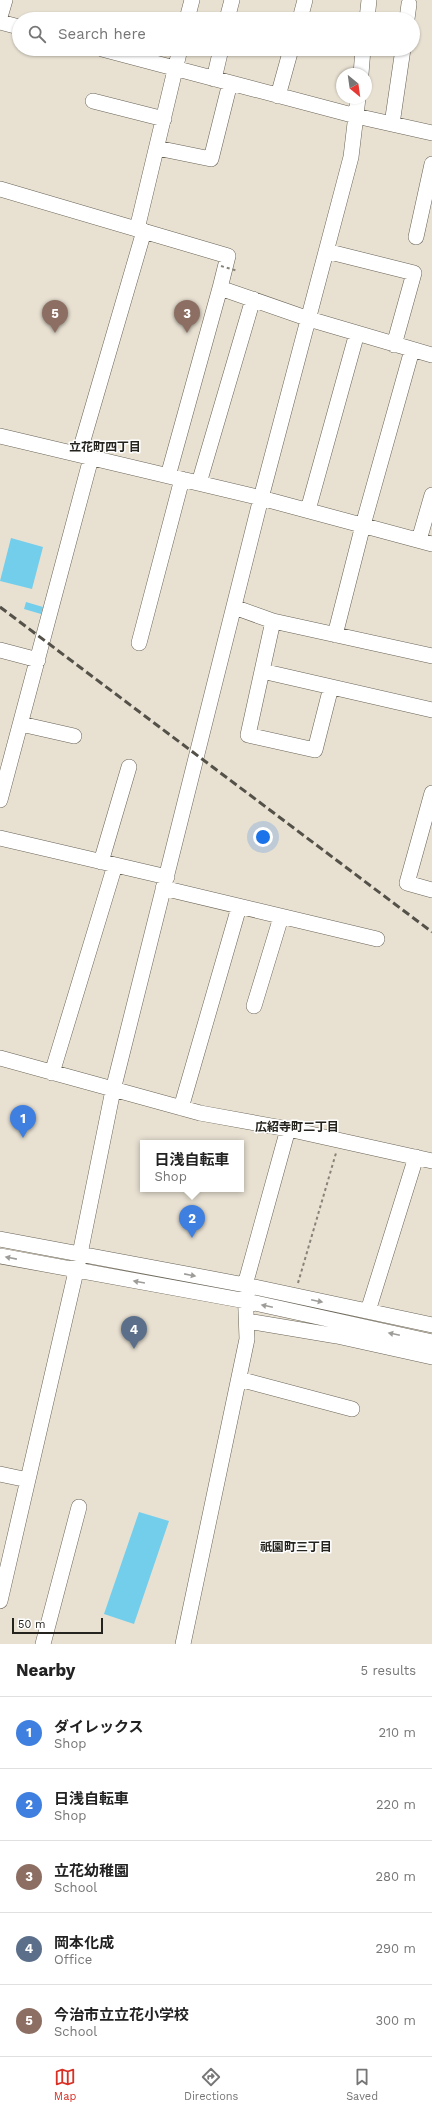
<!DOCTYPE html>
<html lang="en">
<head>
<meta charset="utf-8">
<style>
	body { margin:0; font-family:"Work Sans","Noto Sans JP",sans-serif; background:#f2f2f2; color:#222 }
	.compass { position:absolute; left:336px; top:68px; width:36px; height:36px; border-radius:50%; background:#fff; box-shadow:0 1px 3px #0004; rotate:151deg }
	.scale { position:absolute; left:12px; bottom:10px; width:91px; box-sizing:border-box; padding-left:4px; border:2px solid #25231d; border-top:0; font-size:11px; line-height:14px; white-space:nowrap; color:#25231d; -webkit-text-stroke:3px #fff; paint-order:stroke }
	.you { position:absolute; left:263px; top:837px; width:14px; height:14px; margin:-10px; border:3px solid #fff; border-radius:50%; background:#1a73e8; box-shadow:0 0 0 6px #1a73e833 }
	.badge { display:grid; place-items:center; width:26px; height:26px; border-radius:50%; background:#d93025; color:#fff; font-size:13px; font-weight:700 }
	.pin { position:absolute; translate:-50% -33px; filter:drop-shadow(0 1px 2px #0008) }
	.pin::after { content:''; position:absolute; top:21px; width:14px; height:12px; background:inherit; clip-path:polygon(0 0,100% 0,50% 100%) }
	.popup { position:absolute; left:140px; top:1140px; width:104px; height:52px; box-sizing:border-box; display:grid; place-content:center; border-radius:0px; background:#fff; filter:drop-shadow(0 1px 3px #0005); font-size:13px; white-space:nowrap; color:#767676 }
	.popup b { font-size:15px; color:#222 }
	.popup::after { content:''; position:absolute; left:50%; top:100%; margin-left:-8px; border:8px solid transparent; border-top-color:#fff }
	.list { margin:0; padding:0; list-style:none }
	h2 { display:flex; justify-content:space-between; align-items:center; height:52px; margin:0; padding:0 16px; font-size:17px }
	h2 small { font-size:13px; font-weight:400; color:#767676 }
	.list li { display:grid; grid-template-columns:26px 1fr auto; gap:12px; align-items:center; box-sizing:border-box; height:72px; padding:0 16px; border-top:1px solid #e0e0e0 }
	.list b { display:block; font-size:15px; white-space:nowrap }
	.list p { margin:0; font-size:13px; white-space:nowrap; color:#767676 }
	.list em { font-size:13px; font-style:normal; color:#767676 }
	.icon { flex:none; width:22px; height:22px; fill:none; stroke:currentColor; stroke-width:2; stroke-linecap:round; stroke-linejoin:round }
	.map { position:relative; flex:none; width:432px; height:1644px; overflow:hidden }
	.search { position:absolute; background:#fff; box-shadow:0 1px 3px #0004; left:12px; right:12px; top:12px; height:44px; display:flex; align-items:center; gap:10px; box-sizing:border-box; padding:0 14px; border-radius:22px; color:#767676; font-size:15px }
	.sheet { height:412px; background:#fff }
	nav { display:flex; justify-content:space-around; align-items:center; box-sizing:border-box; height:56px; border-top:1px solid #e0e0e0; background:#fff; font-size:11px; color:#767676 }
	nav a { display:grid; justify-items:center; gap:2px }
	nav .on { color:#d93025 }
	.map>svg:first-child { display:block }
	.water { fill:#73ceec }
	.lines { fill:none; stroke-linecap:round; stroke-linejoin:round }
	.minor-casing { stroke:#696356; stroke-width:16 }
	.path { stroke:#888378; stroke-width:2; stroke-dasharray:3 3; stroke-linecap:butt }
	.minor { stroke:#fff; stroke-width:15 }
	.rail { stroke:#545149; stroke-width:3; stroke-dasharray:8 4; stroke-linecap:butt }
	.path-bridge { stroke:#888378; stroke-width:2; stroke-dasharray:3 3; stroke-linecap:butt }
	.oneway { fill:#9d9c99 }
	.labels { text-anchor:middle; stroke-width:3; stroke-linejoin:round; paint-order:stroke }
	.neighbourhood-label { font-size:12px; font-weight:bold; fill:#25231d; stroke:#fff }
</style>
</head>
<body>
<div class="map">
<svg width="432" height="1644" viewBox="0 0 432 1644">
	<rect width="100%" height="100%" fill="#e8e1d2"/>
	<path class="water" d="M11,538l32,9 -11,42 -32,-8z
		M26,602l17,5 -2,7 -17,-5z
		M139,1512l30,9 -35,103 -30,-10z"/>
	<g class="lines">
		<g class="minor-casing">
			<path id="minor" d="M0,17l5,-17
				M187,19l5,-19
				M227,19l5,-19
				M300,19l5,-19
				M367,19l2,-19
				M407,19l2,-15
				M0,22l19,5
				M102,49l254,67 76,17
				M361,74l2,-25
				M214,79l7,-30
				M278,96l13,-47
				M93,101l71,18
				M392,124l11,-75
				M157,148l54,11 19,-76
				M0,189l228,67 -8,32 89,31 123,36
				M137,229l43,-180
				M416,237l16,-73
				M326,251l88,22 -20,72
				M0,436l261,62 171,46
				M79,454l65,-223
				M168,476l52,-188
				M199,483l54,-184
				M308,510l49,-177
				M419,540l13,-45
				M234,607l39,14
				M335,635l28,-110 49,-175
				M139,643l43,-164
				M0,650l38,10
				M432,656l-159,-35 -11,50 170,39
				M262,671l-14,64 67,15 16,-63
				M21,724l53,12
				M432,793l-25,90 25,7
				M0,800l91,-342
				M0,838l167,39
				M101,862l28,-95
				M163,888l214,51
				M254,1006l27,-89
				M0,1058l200,55 88,16 144,32
				M52,1073l63,-208
				M181,1108l58,-201
				M0,1239l245,46 187,40
				M0,1256l246,45 186,41
				M368,1311l48,-154
				M247,1321l90,15 95,21
				M239,1379l113,30
				M0,1474l28,6
				M0,1601l80,-347 33,-164 148,-592 90,-341 7,-59
				M43,1644l36,-137
				M183,1644l64,-305 -2,-54 43,-156"/>
		</g>
		<path class="path" d="M298,1283l38,-130"/>
		<use href="#minor" class="minor"/>
		<path class="rail" d="M0,607l432,325"/>
		<path class="path-bridge" d="M221,266l17,5"/>
	</g>
	<defs><path id="oneway-solid" d="M-6-.8H1V-3.2L6.5 0L1 3.2V.8H-6Z"/></defs>
	<g class="oneway">
		<use href="#oneway-solid" transform="translate(11 1258) rotate(-169)"/>
		<use href="#oneway-solid" transform="translate(190 1275) rotate(11)"/>
		<use href="#oneway-solid" transform="translate(139 1282) rotate(-170)"/>
		<use href="#oneway-solid" transform="translate(317 1301) rotate(12)"/>
		<use href="#oneway-solid" transform="translate(267 1306) rotate(-168)"/>
		<use href="#oneway-solid" transform="translate(394 1334) rotate(-168)"/>
	</g>
	<g class="labels">
		<g class="neighbourhood-label">
			<text x="105" y="451">立花町四丁目</text>
			<text x="297" y="1131">広紹寺町二丁目</text>
			<text x="296" y="1551">祇園町三丁目</text>
		</g>
	</g>
</svg>
<svg class="compass" viewBox="-18 -18 36 36"><path d="M0-13l5 13h-10z" fill="#e53935"/><path d="M0 13l5-13h-10z" fill="#767676"/></svg>
<div class="scale">50 m</div>
<div class="you"></div>
<div class="pin badge" style="left:23px;top:1138px;background:#3f7fe0">1</div>
<div class="pin badge" style="left:192px;top:1238px;background:#3f7fe0">2</div>
<div class="popup"><b>日浅自転車</b>Shop</div>
<div class="pin badge" style="left:187px;top:333px;background:#8d6e63">3</div>
<div class="pin badge" style="left:134px;top:1349px;background:#5c6f8a">4</div>
<div class="pin badge" style="left:55px;top:333px;background:#8d6e63">5</div>
<div class="search"><svg class="icon" aria-label="search" viewBox="0 0 24 24"><circle cx="10" cy="10" r="6"/><path d="M15 15l6 6"/></svg>Search here</div>
</div>
<section class="sheet">
<h2>Nearby<small>5 results</small></h2>
<ul class="list">
<li><span class="badge" style="background:#3f7fe0">1</span><div><b>ダイレックス</b><p>Shop</p></div><em>210 m</em></li>
<li><span class="badge" style="background:#3f7fe0">2</span><div><b>日浅自転車</b><p>Shop</p></div><em>220 m</em></li>
<li><span class="badge" style="background:#8d6e63">3</span><div><b>立花幼稚園</b><p>School</p></div><em>280 m</em></li>
<li><span class="badge" style="background:#5c6f8a">4</span><div><b>岡本化成</b><p>Office</p></div><em>290 m</em></li>
<li><span class="badge" style="background:#8d6e63">5</span><div><b>今治市立立花小学校</b><p>School</p></div><em>300 m</em></li>
</ul>
</section>
<nav>
<a class="on"><svg class="icon" aria-label="map" viewBox="0 0 24 24"><path d="M3 6l6-2 6 2 6-2v14l-6 2-6-2-6 2zM9 4v14M15 6v14"/></svg>Map</a>
<a><svg class="icon" aria-label="directions" viewBox="0 0 24 24"><path d="M12 3l9 9-9 9-9-9zM9 14v-3h6M13 9l2 2-2 2"/></svg>Directions</a>
<a><svg class="icon" aria-label="saved" viewBox="0 0 24 24"><path d="M7 4h10v16l-5-4-5 4z"/></svg>Saved</a>
</nav>
</body>
</html>
